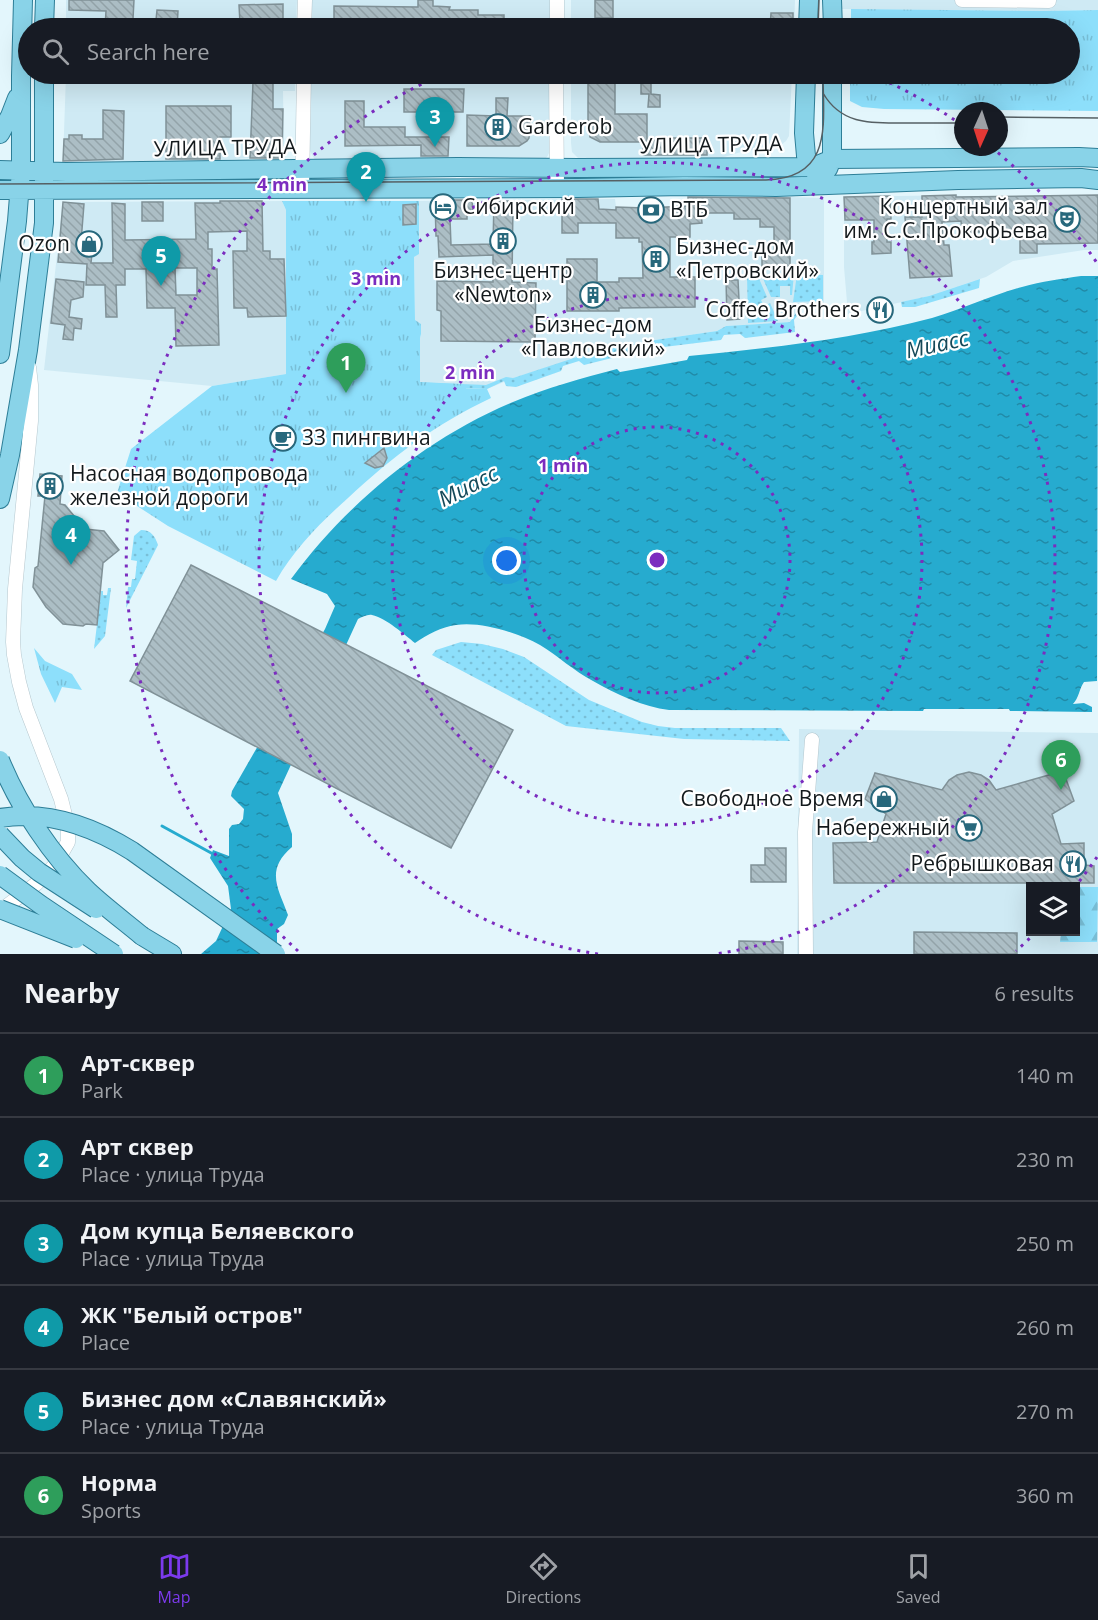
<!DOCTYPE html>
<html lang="en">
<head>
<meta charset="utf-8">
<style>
	body { margin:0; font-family:"Open Sans",sans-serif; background:#242831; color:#f1f3f6 }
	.controls { position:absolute; right:18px; bottom:18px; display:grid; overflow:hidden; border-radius:0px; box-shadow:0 6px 24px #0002 }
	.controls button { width:54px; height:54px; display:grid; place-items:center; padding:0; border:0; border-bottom:2px solid #363941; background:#171b24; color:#f1f3f6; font:30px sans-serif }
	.compass { position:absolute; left:954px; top:102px; width:54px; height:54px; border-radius:50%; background:#171b24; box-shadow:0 6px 24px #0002; rotate:183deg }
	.you { position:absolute; left:507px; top:561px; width:21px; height:21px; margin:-15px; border:4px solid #fff; border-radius:50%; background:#1a73e8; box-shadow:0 0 0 9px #1a73e833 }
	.badge { display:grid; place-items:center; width:39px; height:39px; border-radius:50%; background:#7c3aed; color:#fff; font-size:20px; font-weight:700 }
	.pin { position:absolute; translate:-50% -50px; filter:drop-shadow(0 2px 3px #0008) }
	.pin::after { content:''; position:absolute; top:32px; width:21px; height:18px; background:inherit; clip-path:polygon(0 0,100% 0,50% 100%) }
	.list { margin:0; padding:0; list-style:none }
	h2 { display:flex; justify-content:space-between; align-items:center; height:78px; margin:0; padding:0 24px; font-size:26px }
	h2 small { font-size:20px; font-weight:400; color:#9ea1a6 }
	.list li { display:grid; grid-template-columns:39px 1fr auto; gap:18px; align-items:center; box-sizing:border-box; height:84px; padding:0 24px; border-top:2px solid #363941 }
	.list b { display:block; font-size:22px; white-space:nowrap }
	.list p { margin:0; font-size:20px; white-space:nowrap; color:#9ea1a6 }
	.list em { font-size:20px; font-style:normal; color:#9ea1a6 }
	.icon { flex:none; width:33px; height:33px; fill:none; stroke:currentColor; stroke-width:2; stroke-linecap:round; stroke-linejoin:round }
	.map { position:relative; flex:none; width:1098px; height:954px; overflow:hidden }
	.search { position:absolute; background:#171b24; box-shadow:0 6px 24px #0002; left:18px; right:18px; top:18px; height:66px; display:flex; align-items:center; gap:15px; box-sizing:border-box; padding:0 21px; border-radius:33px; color:#9ea1a6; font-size:22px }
	.sheet { height:582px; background:#171b24 }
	nav { display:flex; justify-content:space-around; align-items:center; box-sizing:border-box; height:84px; border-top:2px solid #363941; background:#171b24; font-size:16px; color:#9ea1a6 }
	nav a { display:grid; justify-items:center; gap:3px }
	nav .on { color:#7c3aed }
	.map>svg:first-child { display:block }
	.built { fill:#cfeaf4; fill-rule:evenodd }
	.grass { fill:url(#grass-dots) }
	.forest { fill:url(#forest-firs) }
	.park { fill:url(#park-tufts) }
	.water { fill:url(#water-ripples) }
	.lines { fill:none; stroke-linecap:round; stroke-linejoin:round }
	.stream { stroke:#26abcf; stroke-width:3 }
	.building { fill:url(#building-back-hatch); stroke:#809197; stroke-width:1.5; fill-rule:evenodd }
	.minor-casing { stroke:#b5c7ce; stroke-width:15 }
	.major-casing { stroke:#2d7e97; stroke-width:20 }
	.minor { stroke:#fff; stroke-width:14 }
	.major { stroke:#89d3e8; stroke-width:18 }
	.tram { stroke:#566064; stroke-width:1.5 }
	.major-bridge-casing { stroke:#2d7e97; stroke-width:20; stroke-linecap:butt }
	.major-bridge { stroke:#89d3e8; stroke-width:18 }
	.ring { fill:none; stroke:#7b2cbf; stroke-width:3; stroke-dasharray:3 6 }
	.labels { text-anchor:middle; stroke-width:4.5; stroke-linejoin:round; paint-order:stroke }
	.poi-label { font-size:21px; fill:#13191c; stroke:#fff; text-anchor:start }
	.street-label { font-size:21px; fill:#13191c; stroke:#fff }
	.water-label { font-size:22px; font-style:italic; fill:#154959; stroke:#fff }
	.centre { fill:#7b2cbf; stroke:#fff; stroke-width:3 }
	.ring-label { font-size:18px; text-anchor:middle; font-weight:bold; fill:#7b2cbf; stroke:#fff; stroke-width:4.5; stroke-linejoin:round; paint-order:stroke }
</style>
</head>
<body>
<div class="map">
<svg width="1098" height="954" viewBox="0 0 1098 954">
	<defs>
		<pattern id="grass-dots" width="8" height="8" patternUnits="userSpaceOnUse" patternTransform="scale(1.5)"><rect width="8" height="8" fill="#8ddffb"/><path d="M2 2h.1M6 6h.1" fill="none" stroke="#79bfd7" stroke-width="1.8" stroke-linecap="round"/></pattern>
		<pattern id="forest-firs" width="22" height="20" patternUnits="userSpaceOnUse" patternTransform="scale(1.5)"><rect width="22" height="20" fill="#8ddffb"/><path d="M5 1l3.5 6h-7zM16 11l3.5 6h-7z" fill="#79bfd7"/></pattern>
		<pattern id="park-tufts" width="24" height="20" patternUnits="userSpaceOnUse" patternTransform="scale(1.5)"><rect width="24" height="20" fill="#8ddffb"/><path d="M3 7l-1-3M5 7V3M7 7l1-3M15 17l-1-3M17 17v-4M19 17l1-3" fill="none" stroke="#79bfd7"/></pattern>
		<pattern id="water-ripples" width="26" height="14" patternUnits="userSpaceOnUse" patternTransform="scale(1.5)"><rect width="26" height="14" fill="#26abcf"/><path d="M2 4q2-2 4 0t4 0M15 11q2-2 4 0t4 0" fill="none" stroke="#208aa7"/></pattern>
		<pattern id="building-back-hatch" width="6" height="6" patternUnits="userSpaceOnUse" patternTransform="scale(1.5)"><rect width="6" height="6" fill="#acbec5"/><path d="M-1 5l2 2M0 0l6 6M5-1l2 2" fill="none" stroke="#93a3a9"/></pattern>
	</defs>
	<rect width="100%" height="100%" fill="#e3f6fc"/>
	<path class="built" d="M66,0h231l-1,28h-230z
		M312,0h239v28h-239z
		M571,0h224l-1,28h-223z
		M839,0h259v10l-56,1 -203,-2z
		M66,74h229v17h-12l1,68 -34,-1 -30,2 -157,2z
		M311,74h240l-1,77 -3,6 -8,6 -224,-3 -5,-9z
		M571,74h221l-3,62 -3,5 -5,4 -40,7 -30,9 -131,-1 -8,-8 -1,-9z
		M956,195l5,2 137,-2v55h-14l-71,11 -27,16 -57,19 -81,18 -4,-47v-70z
		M688,197h102l34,1v105l-23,2 -11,17 -64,4 -9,5 -69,10 -39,8 -93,28 -29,12 -26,-1 -1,-4 -40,-1v-45l1,-4v-10l-6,-3 -1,-64 5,-4v-52l196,-2 1,8 30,1 42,-2z
		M282,201l4,9v164l-74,12 -168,-16 19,-168z
		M799,729l299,4v221h-301zM1030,886h46v46h-46z"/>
	<path class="grass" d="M747,274h10l10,23 -6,3 3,6 6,-3 8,18 -30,2z
		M761,274h33l-2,21h-2v-9h-10v11h-9z
		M797,274l26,1v26l-30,1z
		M980,279l-1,9 -64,19h-13l-1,-5 28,-6z
		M801,305h4l-11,15 1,12 -50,6 -5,-4 -16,1 -3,5 -57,7 -4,-4 -17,3 -3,5 -56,14 -5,-4 -16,5 -2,5 -45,16 -10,-1 -2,-5 -17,8 -21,-1 -1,6 -54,-12 75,3 20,-8 7,1 64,-21 32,-8 39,-8 69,-10 9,-5 64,-4z
		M141,530c10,0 14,6 17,15l-32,63 2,-21h3l1,-8h3l2,-18 -6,-1 3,-24z
		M108,588h3l-6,48 -11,13 7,-58h2v4h4z
		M461,642l21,2 21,5 21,8 65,43 53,22 16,4 17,2h106l9,13 -106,-2 -118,-13 -134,-71 4,-5z"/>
	<path class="forest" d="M1076,887h22l-1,55h-37l1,-10h15z"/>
	<path class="park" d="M851,9l191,2 56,-1v101l-214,-2 -22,-2 -12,-6v-27h220v-46h-219z
		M282,201h137v53l-5,3 1,63 6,4v10l-1,4v44l41,2v4l26,1 4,9c-55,26 -98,58 -143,100 -27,24 -54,51 -72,83l-108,-55 -51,-33 14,-44 81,-63 74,-12v-164z
		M34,648l11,13 27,13 10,16 -20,-3 -7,16 -14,-29z"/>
	<path class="water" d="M1081,276h17l-1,405 -13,1c-5,7 -5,16 -11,22l11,-1 8,4v5l-82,-1 -1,-2h-85l-1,2 -254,-1c-25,-3 -54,-16 -76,-29 -19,-10 -35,-25 -53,-36 -22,-12 -59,-24 -84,-20 -15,2 -28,9 -41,18 -10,-8 -29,-25 -43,-28 -4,-1 -10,2 -14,4l-80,174 14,41v13c-27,23 -14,41 -4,68l-4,9 -7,5v25h-76l15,-13 15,-32 -3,-23 -18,-28 3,-8 16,6v-27l3,-4 7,-1 4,-5 1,-10 -13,-13 1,-5 93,-162 10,-23 -8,-12 -36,-15c56,-76 134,-140 222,-177 33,-14 69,-24 104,-33l3,3 67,-12 2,-4c82,-8 163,-17 243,-38 31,-9 60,-23 90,-31 20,-6 39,-8 59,-11z"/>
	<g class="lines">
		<path class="stream" d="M162,826l51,28"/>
	</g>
	<path class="building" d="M69,0h65l-1,19 23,1 1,-10 21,1 -1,17h-72l1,-17 -37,-1z
		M418,0h15v6l17,1 -1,3h29v5h26v13h-170v-22l84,1z
		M595,0h18v18h-18z
		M283,4v18l-43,1 -1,-18z
		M771,13h22v15h-23z
		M588,74h27v40h32v26l22,1v-3h38v17h-64v-13h-43l-10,-5 -2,-11z
		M641,74h10v20l9,1v12h-12l1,-13h-8z
		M253,82l20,1v26h10l-1,49h-32z
		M404,89h60l-1,23h-59z
		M496,98h12l-1,18h23l-1,22 -2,3 -8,5h-52v-31l29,1z
		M345,101h19v26h41v10h44l-1,19h-27v-11l-76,1z
		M166,106h65v31h-11v22h-54z
		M103,110l21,1 -1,48 -60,2 1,-22h5v-4h13v4h21z
		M956,195v2l142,-2v48l-61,1v9h-17v-16h-29v-5h-29l-1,-11 -19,1 2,23h5l3,31 -42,2 -5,-61h17v-21z
		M890,196l1,23h-4v23h4v11l-19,1v-12h2v-22h-29l-1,-23z
		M688,197l102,1v68h-28v-13h12v-26h-14v-8h-26v-6h-33l1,10 -12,1v13h-20v40h25v30l-76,1v3h-52v-52h30v23h22v-4h24l-1,-36h-3v-4h-23v-15h-38v10h-16v-34h36l1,10 17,1v-3l29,1 43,-2z
		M435,200h37l1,13 -6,1v5h-17l1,26 42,-1 1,-43h19l-1,81 24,1 -1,59 -94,-1v-30l-4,-1v-29l56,1v-27l-54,2 -1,-21h-2z
		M220,201h42l1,50h7v8h14l2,57 -38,1 -1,-9h-13l-1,-57h14v-20l-39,1v17h4v20h5l2,76 -43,1 -1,-38h-28l-1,-39h-21v16h-9l1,32h-11l-1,-32h-19l1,-21 -29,-2 5,-60 21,2 -3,38 12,1 -2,20h22l-1,-60 13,1v36l71,-1 -1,-36h25zM175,268h22v27h-21z
		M142,202h21v19h-21z
		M416,204v20l-13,1v-20z
		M56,279l28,3 -1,15 -12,3 -2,17 13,2 -1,10 -7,-1 -1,12 -10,-1 2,-14 -14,-2z
		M726,280h12l2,39 -13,1z
		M384,448l3,10 -4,8 -8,2 -10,-5z
		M40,474l22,2 -2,28 5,1 20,24 19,2 15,19 -16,13 -6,62 -11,-1 -3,2 -20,-2 -17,-17 -13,-20 2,-19 3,-2 7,-70h-7z
		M191,565l322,165 -62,118 -321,-167z
		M1063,771l11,30 -22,13 9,30 23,-1v22l10,1v17h-260l-1,-40 44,-1 9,-28 -21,-15 10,-26 67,17 7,-10 8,-5 12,-3 12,3 8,5 7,10z
		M765,848h21v34h-35v-17h14z
		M914,932l103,1v21h-103z
		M739,941l44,1v12h-44z"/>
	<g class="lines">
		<g class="minor-casing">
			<path id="minor" d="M962,0l87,1v-1
				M304,28l1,-28
				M557,28v-28
				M556,74l1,114
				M302,189l2,-115
				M0,911l36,-27 19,-19 13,-23v-15l-7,-28 -35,-91 -7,-26 -5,-27 -1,-13 2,-53 16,-168v-36l-2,-18
				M806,954l-1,-122 7,-92"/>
		</g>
		<g class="major-casing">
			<path id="major" d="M832,0l1,28
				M44,28l1,-28
				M808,28l1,-28
				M806,74l-2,59 2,23 10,18
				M0,134l10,-18 7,-18
				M828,169l4,-10v-85
				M0,170l66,2 392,-5 121,1 234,-1 19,-8 247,-2 19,1
				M0,190l578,-2 106,-2 92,1 182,-7 123,-2 17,2
				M0,354l17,-133 4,-50v-95l2,-76
				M0,499l10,-44 18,-105 16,-127v-149
				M142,936l30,18"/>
		</g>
		<use href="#minor" class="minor"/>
		<use href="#major" class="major"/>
		<path class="tram" d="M818,28l1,-28
			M823,93c19,33 50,30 83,30 19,0 38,0 57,0
			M999,117l99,1
			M0,184l766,-4c68,-2 57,-57 57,-106"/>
		<g class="major-bridge-casing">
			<path id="major-bridge" d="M0,760c19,47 52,96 88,131 17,16 36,30 54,45
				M0,818c48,-8 92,8 132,33l144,103
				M0,835l22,23 17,14 57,37
				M0,875l41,30 73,49
				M0,909l76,30"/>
		</g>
		<use href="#major-bridge" class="major-bridge"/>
	</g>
	<g class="ring">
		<circle cx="657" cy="560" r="133"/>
		<circle cx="657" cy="560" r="265"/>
		<path d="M598 954A398 398 0 1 1 716 954"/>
		<path d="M1097 857A531 531 0 0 1 1078 883M1036 932A531 531 0 0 1 1016 951M298 951A531 531 0 0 1 441 75M873 75A531 531 0 0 1 962 125M991 147A531 531 0 0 1 1097 263"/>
	</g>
	<defs>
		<g id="building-ring" transform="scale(1.35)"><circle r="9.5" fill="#fff" stroke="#28687c" stroke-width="1.5"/><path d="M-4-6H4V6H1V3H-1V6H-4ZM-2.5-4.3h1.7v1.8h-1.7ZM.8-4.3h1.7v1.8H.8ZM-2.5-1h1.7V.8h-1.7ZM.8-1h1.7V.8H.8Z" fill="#28687c"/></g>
		<g id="hotel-ring" transform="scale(1.35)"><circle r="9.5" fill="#fff" stroke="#28687c" stroke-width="1.5"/><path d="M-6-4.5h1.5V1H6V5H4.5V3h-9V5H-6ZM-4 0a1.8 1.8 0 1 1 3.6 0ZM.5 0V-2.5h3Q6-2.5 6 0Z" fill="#28687c"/></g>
		<g id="bank-ring" transform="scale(1.35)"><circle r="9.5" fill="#fff" stroke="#28687c" stroke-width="1.5"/><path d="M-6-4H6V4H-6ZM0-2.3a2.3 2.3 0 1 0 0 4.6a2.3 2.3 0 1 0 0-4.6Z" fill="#28687c"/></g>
		<g id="theatre-ring" transform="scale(1.35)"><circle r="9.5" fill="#fff" stroke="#28687c" stroke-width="1.5"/><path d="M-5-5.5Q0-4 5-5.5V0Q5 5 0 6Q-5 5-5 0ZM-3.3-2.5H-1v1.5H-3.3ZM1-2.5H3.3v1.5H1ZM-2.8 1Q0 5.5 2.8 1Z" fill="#28687c"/></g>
		<g id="shop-ring" transform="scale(1.35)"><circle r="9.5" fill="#fff" stroke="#28687c" stroke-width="1.5"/><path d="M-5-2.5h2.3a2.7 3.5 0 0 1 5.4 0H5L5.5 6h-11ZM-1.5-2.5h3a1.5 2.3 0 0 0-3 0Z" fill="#28687c"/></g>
		<g id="restaurant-ring" transform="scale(1.35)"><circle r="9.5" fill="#fff" stroke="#28687c" stroke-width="1.5"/><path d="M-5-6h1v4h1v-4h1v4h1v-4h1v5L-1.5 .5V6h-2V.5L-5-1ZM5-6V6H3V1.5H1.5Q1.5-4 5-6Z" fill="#28687c"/></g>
		<g id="cafe-ring" transform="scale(1.35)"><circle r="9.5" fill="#fff" stroke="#28687c" stroke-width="1.5"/><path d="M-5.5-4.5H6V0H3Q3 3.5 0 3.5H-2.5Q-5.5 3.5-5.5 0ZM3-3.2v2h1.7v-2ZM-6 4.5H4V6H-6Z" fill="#28687c"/></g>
		<g id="supermarket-ring" transform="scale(1.35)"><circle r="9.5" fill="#fff" stroke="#28687c" stroke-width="1.5"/><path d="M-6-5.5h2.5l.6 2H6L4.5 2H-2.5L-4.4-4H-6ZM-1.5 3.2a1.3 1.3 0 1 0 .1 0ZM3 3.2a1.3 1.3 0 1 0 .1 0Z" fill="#28687c"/></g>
	</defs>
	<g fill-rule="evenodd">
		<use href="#building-ring" x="498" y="127"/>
		<use href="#hotel-ring" x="443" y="207"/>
		<use href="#bank-ring" x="651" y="210"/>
		<use href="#theatre-ring" x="1067" y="219"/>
		<use href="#building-ring" x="503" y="241"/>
		<use href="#shop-ring" x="89" y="244"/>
		<use href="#building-ring" x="656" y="259"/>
		<use href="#building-ring" x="593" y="295"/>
		<use href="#restaurant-ring" x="880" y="310"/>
		<use href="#cafe-ring" x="283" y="438"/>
		<use href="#building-ring" x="50" y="486"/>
		<use href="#shop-ring" x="884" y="799"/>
		<use href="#supermarket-ring" x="969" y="828"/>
		<use href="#restaurant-ring" x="1073" y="864"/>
	</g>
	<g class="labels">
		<g class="poi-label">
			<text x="518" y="134">Garderob</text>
			<text x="462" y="214">Сибирский</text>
			<text x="1048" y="214" text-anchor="end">Концертный зал<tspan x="1048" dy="24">им. С.С.Прокофьева</tspan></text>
			<text x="670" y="217">ВТБ</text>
			<text x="70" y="251" text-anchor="end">Ozon</text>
			<text x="676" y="254">Бизнес-дом<tspan x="676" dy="24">«Петровский»</tspan></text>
			<text x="503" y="278" text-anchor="middle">Бизнес-центр<tspan x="503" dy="24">«Newton»</tspan></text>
			<text x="860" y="317" text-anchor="end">Coffee Brothers</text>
			<text x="593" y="332" text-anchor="middle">Бизнес-дом<tspan x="593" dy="24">«Павловский»</tspan></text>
			<text x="302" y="445">33 пингвина</text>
			<text x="70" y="481">Насосная водопровода<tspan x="70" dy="24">железной дороги</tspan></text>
			<text x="864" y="806" text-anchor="end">Свободное Время</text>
			<text x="950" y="835" text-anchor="end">Набережный</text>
			<text x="1054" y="871" text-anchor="end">Ребрышковая</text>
		</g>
		<g class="street-label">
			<text transform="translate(711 145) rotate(-1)" y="7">УЛИЦА ТРУДА</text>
			<text transform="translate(225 148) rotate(-1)" y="7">УЛИЦА ТРУДА</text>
		</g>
		<g class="water-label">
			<text transform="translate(937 344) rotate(-12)" y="8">Миасс</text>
			<text transform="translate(468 486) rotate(-27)" y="8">Миасс</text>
		</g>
	</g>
	<circle cx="657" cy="560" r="9" class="centre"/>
	<g class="ring-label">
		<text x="282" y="191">4 min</text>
		<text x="376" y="285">3 min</text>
		<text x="470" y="379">2 min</text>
		<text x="563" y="472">1 min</text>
	</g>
</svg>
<div class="controls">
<button><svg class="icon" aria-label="layers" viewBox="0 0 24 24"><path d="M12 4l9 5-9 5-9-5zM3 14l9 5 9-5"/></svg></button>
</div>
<svg class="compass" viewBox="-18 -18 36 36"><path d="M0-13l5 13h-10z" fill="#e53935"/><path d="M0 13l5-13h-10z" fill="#9ea1a6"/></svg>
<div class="you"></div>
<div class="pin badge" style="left:346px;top:393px;background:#2e9e5b">1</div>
<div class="pin badge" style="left:366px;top:202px;background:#0f9aa8">2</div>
<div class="pin badge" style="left:435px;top:147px;background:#0f9aa8">3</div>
<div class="pin badge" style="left:71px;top:565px;background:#0f9aa8">4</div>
<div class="pin badge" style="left:161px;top:286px;background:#0f9aa8">5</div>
<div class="pin badge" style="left:1061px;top:790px;background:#2e9e5b">6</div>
<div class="search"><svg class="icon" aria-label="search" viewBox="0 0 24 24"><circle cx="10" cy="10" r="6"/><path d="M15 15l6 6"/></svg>Search here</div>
</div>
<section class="sheet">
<h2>Nearby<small>6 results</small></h2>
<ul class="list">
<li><span class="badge" style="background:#2e9e5b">1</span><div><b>Арт-сквер</b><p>Park</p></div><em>140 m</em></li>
<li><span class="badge" style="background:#0f9aa8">2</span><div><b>Арт сквер</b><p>Place · улица Труда</p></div><em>230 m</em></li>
<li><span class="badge" style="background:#0f9aa8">3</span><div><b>Дом купца Беляевского</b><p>Place · улица Труда</p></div><em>250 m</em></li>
<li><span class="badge" style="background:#0f9aa8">4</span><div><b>ЖК &quot;Белый остров&quot;</b><p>Place</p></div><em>260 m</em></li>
<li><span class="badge" style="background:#0f9aa8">5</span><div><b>Бизнес дом «Славянский»</b><p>Place · улица Труда</p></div><em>270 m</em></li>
<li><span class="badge" style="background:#2e9e5b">6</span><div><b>Норма</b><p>Sports</p></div><em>360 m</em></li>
</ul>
</section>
<nav>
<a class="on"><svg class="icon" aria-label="map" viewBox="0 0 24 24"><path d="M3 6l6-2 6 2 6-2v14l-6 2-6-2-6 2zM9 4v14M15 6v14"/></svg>Map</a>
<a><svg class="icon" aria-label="directions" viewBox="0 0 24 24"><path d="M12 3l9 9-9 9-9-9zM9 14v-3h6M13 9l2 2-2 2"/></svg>Directions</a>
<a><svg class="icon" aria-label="saved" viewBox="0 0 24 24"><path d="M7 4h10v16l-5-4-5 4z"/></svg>Saved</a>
</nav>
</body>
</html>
